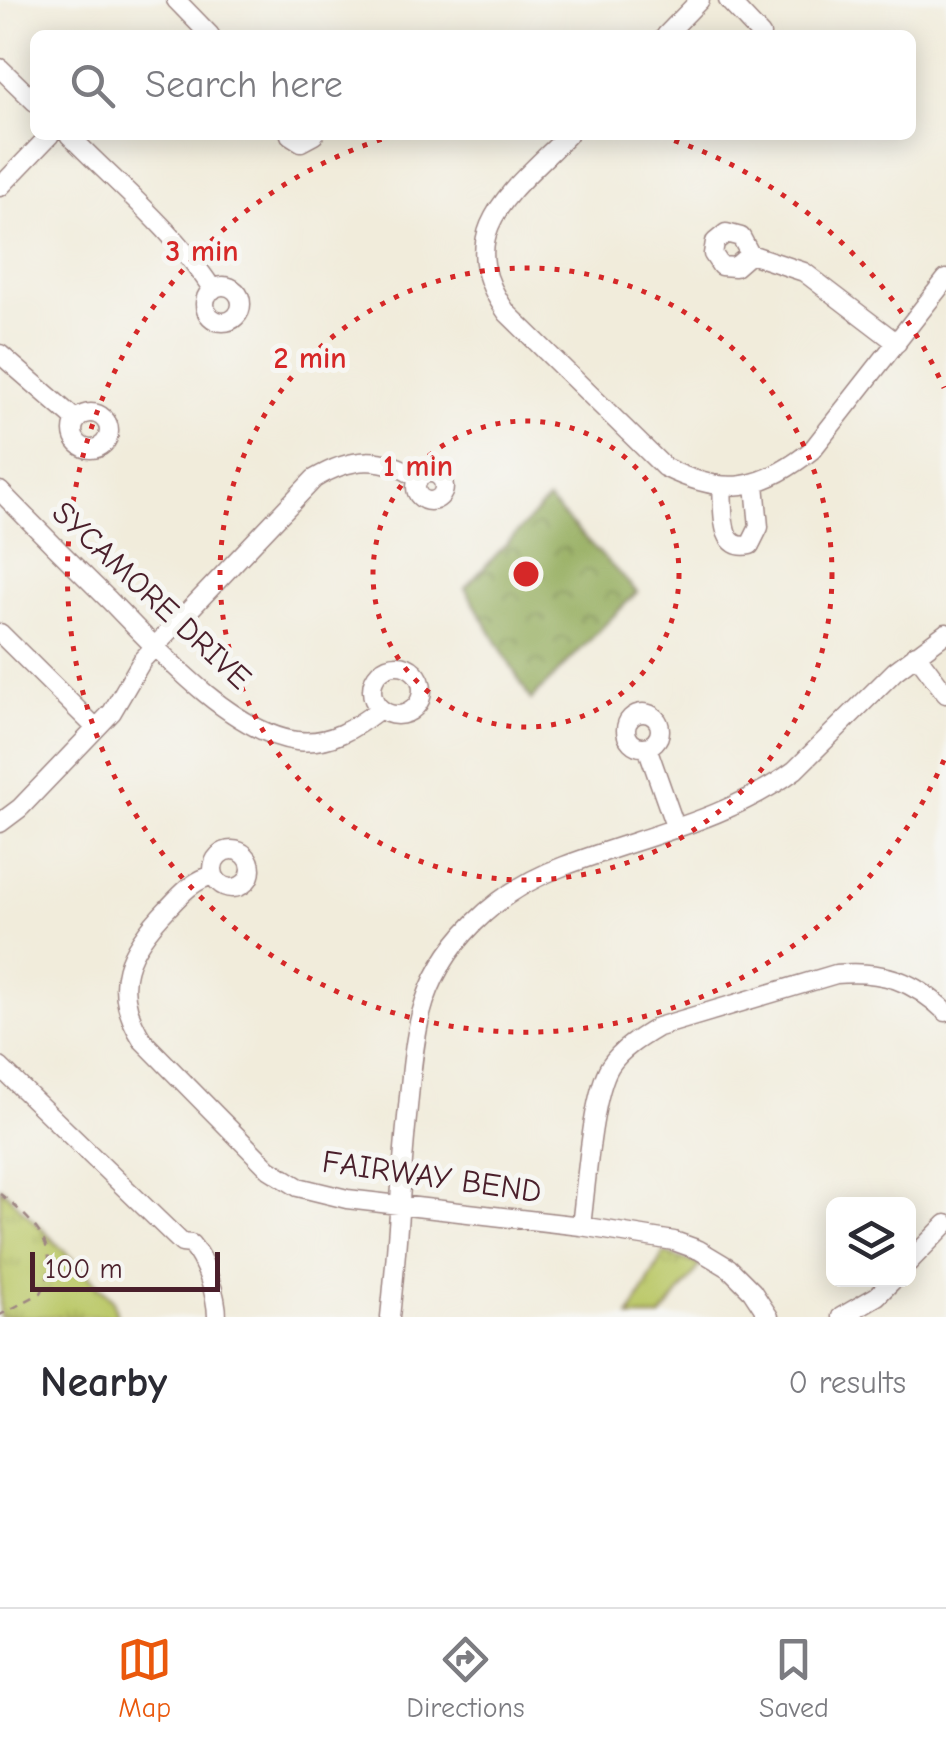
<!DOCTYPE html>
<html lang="en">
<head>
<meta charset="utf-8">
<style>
	body { margin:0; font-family:"Comic Neue",sans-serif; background:#f2f2f3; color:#2b2b33 }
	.controls { position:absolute; right:30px; bottom:30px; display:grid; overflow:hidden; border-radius:15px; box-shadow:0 5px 25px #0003 }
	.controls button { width:90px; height:90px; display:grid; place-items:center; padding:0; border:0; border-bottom:2px solid #e1e1e2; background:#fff; color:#2b2b33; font:50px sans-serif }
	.scale { position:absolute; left:30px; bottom:25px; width:190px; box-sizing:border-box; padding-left:10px; border:5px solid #4a1f2b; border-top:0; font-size:28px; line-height:35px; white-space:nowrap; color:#4a1f2b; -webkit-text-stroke:8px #f6f6f2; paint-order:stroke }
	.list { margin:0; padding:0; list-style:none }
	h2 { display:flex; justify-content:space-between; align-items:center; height:130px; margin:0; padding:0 40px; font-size:42px }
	h2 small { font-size:32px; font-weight:400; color:#7c7c81 }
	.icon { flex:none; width:55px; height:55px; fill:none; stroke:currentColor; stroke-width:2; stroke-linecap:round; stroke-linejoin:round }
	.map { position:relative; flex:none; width:946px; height:1317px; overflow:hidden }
	.search { position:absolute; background:#fff; box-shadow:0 5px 25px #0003; left:30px; right:30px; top:30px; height:110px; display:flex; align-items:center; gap:25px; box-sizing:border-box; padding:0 35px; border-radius:15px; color:#7c7c81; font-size:38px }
	.sheet { height:290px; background:#fff }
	nav { display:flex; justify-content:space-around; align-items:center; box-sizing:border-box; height:140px; border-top:2px solid #e1e1e2; background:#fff; font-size:28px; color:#7c7c81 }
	nav a { display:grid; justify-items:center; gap:5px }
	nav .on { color:#ea580c }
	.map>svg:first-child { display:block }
	.grass { fill:url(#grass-tufts); stroke:#83744b; stroke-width:2.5 }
	.forest { fill:url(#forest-crowns); stroke:#706645; stroke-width:2.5 }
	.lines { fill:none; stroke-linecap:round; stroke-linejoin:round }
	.minor-casing { stroke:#9e8683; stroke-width:21 }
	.path { stroke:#9e8683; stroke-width:2.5; stroke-dasharray:8 8; stroke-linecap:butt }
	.minor { stroke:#fff; stroke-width:18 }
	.ring { fill:none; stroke:#d62828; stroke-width:5; stroke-dasharray:5 10 }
	.labels { text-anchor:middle; stroke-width:10; stroke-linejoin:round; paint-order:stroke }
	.street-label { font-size:32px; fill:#4a1f2b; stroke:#f6f6f2 }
	.centre { fill:#d62828; stroke:#f6f6f2; stroke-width:5 }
	.ring-label { font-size:30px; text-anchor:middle; font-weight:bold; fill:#d62828; stroke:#f6f6f2; stroke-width:10; stroke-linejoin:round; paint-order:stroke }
</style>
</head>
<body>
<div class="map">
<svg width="946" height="1317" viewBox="0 0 946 1317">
	<defs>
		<pattern id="grass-tufts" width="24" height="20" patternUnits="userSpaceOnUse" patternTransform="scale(2.5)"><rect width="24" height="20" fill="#bcc96b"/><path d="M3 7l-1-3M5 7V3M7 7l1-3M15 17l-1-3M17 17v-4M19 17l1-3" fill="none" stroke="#a3ac5d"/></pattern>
		<pattern id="forest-crowns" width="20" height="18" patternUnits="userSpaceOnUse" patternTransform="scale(2.5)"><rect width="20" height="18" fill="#95ad5f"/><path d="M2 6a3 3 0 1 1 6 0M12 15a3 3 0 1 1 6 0" fill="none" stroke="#7c8c4f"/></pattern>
	</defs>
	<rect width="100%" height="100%" fill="#f6f6f2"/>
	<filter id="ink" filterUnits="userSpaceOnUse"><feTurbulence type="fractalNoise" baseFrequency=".01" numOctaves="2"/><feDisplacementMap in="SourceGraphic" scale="20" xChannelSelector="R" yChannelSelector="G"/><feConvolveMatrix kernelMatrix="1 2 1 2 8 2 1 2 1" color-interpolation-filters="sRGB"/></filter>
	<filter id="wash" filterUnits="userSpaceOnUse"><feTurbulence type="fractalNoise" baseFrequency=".0048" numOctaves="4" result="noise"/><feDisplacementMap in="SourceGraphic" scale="40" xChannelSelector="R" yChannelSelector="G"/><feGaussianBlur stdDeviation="2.25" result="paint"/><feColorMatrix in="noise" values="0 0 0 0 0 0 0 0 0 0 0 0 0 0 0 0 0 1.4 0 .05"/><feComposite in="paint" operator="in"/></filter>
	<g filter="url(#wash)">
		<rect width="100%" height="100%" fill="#f1ecdb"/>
		<path class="grass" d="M0,1187l113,113 4,17h-117z
			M664,1253l37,12 -40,52h-32z"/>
		<path class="forest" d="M548,500l89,92 -106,108 -66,-112z"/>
	</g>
	<g filter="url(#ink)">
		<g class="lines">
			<g class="minor-casing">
				<path id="minor" d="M176,0l34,35
					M728,0l33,35
					M666,35l34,-35
					M0,68l35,34
					M69,135c49,50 106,96 144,155
					M290,135l11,7 13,-7
					M568,135c-55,56 -119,97 -61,178l157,154c60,30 97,24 148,-17l134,-171
					M0,187l50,-52
					M726,233l15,4 9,17 -15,13 -14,-1 -8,-12 2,-12z
					M750,254l54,18 93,71
					M205 304a18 18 0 1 1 36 0a18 18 0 1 1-36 0Z
					M0,354l76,66
					M73 431a18 18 0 1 1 36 0a18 18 0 1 1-36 0Z
					M416 487a14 14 0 1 1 28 0a14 14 0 1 1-28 0Z
					M722,486c2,22 -4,66 28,59l9,-18 -4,-43
					M0,491c36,37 72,73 109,109 45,46 122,133 188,141 33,4 58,-13 83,-32
					M0,633l96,95
					M916,654l30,40
					M372 690a25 25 0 1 1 50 0a25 25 0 1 1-50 0Z
					M626 730a17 17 0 1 1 34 0a17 17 0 1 1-34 0Z
					M647,747l29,82
					M0,823l20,-15 92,-96 31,-53 171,-180c36,-22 69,-25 105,0
					M213 869a19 19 0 1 1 38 0a19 19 0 1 1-38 0Z
					M214,875c-19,4 -32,18 -45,32 -41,42 -61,79 -26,134l126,128 29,18 49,12 234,27 93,15 25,9 30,18 23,23 17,26
					M0,1067l182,176 9,1c14,16 26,51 26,73
					M581,1226c5,-38 11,-131 29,-160 11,-17 31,-29 48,-39l178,-53c46,-4 77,6 110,38
					M908,1263l38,-39
					M390,1317c7,-63 10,-127 16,-190 4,-37 6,-77 15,-113 18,-70 77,-124 143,-148 79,-30 161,-45 231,-96l100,-99 51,-38
					M841,1317l36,-21 16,-16"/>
			</g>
			<path class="path" d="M0,1194c33,26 65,56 41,99l-41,22"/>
			<use href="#minor" class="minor"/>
		</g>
	</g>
	<g class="ring">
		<circle cx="526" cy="574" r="153"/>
		<circle cx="526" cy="574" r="306"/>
		<path d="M944 760A458 458 0 1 1 392 136M660 136A458 458 0 0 1 944 388"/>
	</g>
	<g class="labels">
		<g class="street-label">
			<text transform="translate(152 595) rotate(43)" y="11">SYCAMORE DRIVE</text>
			<text transform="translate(432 1176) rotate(8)" y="11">FAIRWAY BEND</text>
		</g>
	</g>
	<circle cx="526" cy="574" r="15" class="centre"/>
	<g class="ring-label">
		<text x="202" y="261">3 min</text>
		<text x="310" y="368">2 min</text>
		<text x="418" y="476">1 min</text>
	</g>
</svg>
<div class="controls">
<button><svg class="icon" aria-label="layers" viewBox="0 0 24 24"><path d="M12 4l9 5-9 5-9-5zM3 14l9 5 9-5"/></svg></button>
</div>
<div class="scale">100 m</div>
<div class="search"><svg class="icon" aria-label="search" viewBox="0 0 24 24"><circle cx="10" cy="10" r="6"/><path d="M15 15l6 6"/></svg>Search here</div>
</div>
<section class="sheet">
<h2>Nearby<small>0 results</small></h2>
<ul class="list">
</ul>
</section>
<nav>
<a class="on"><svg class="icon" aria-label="map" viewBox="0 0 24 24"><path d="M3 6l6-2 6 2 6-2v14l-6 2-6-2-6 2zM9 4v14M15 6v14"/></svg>Map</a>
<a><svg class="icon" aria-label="directions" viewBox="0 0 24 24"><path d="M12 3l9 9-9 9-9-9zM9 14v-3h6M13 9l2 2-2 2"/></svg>Directions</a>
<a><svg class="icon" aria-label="saved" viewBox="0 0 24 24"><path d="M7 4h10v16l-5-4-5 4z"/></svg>Saved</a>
</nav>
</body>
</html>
